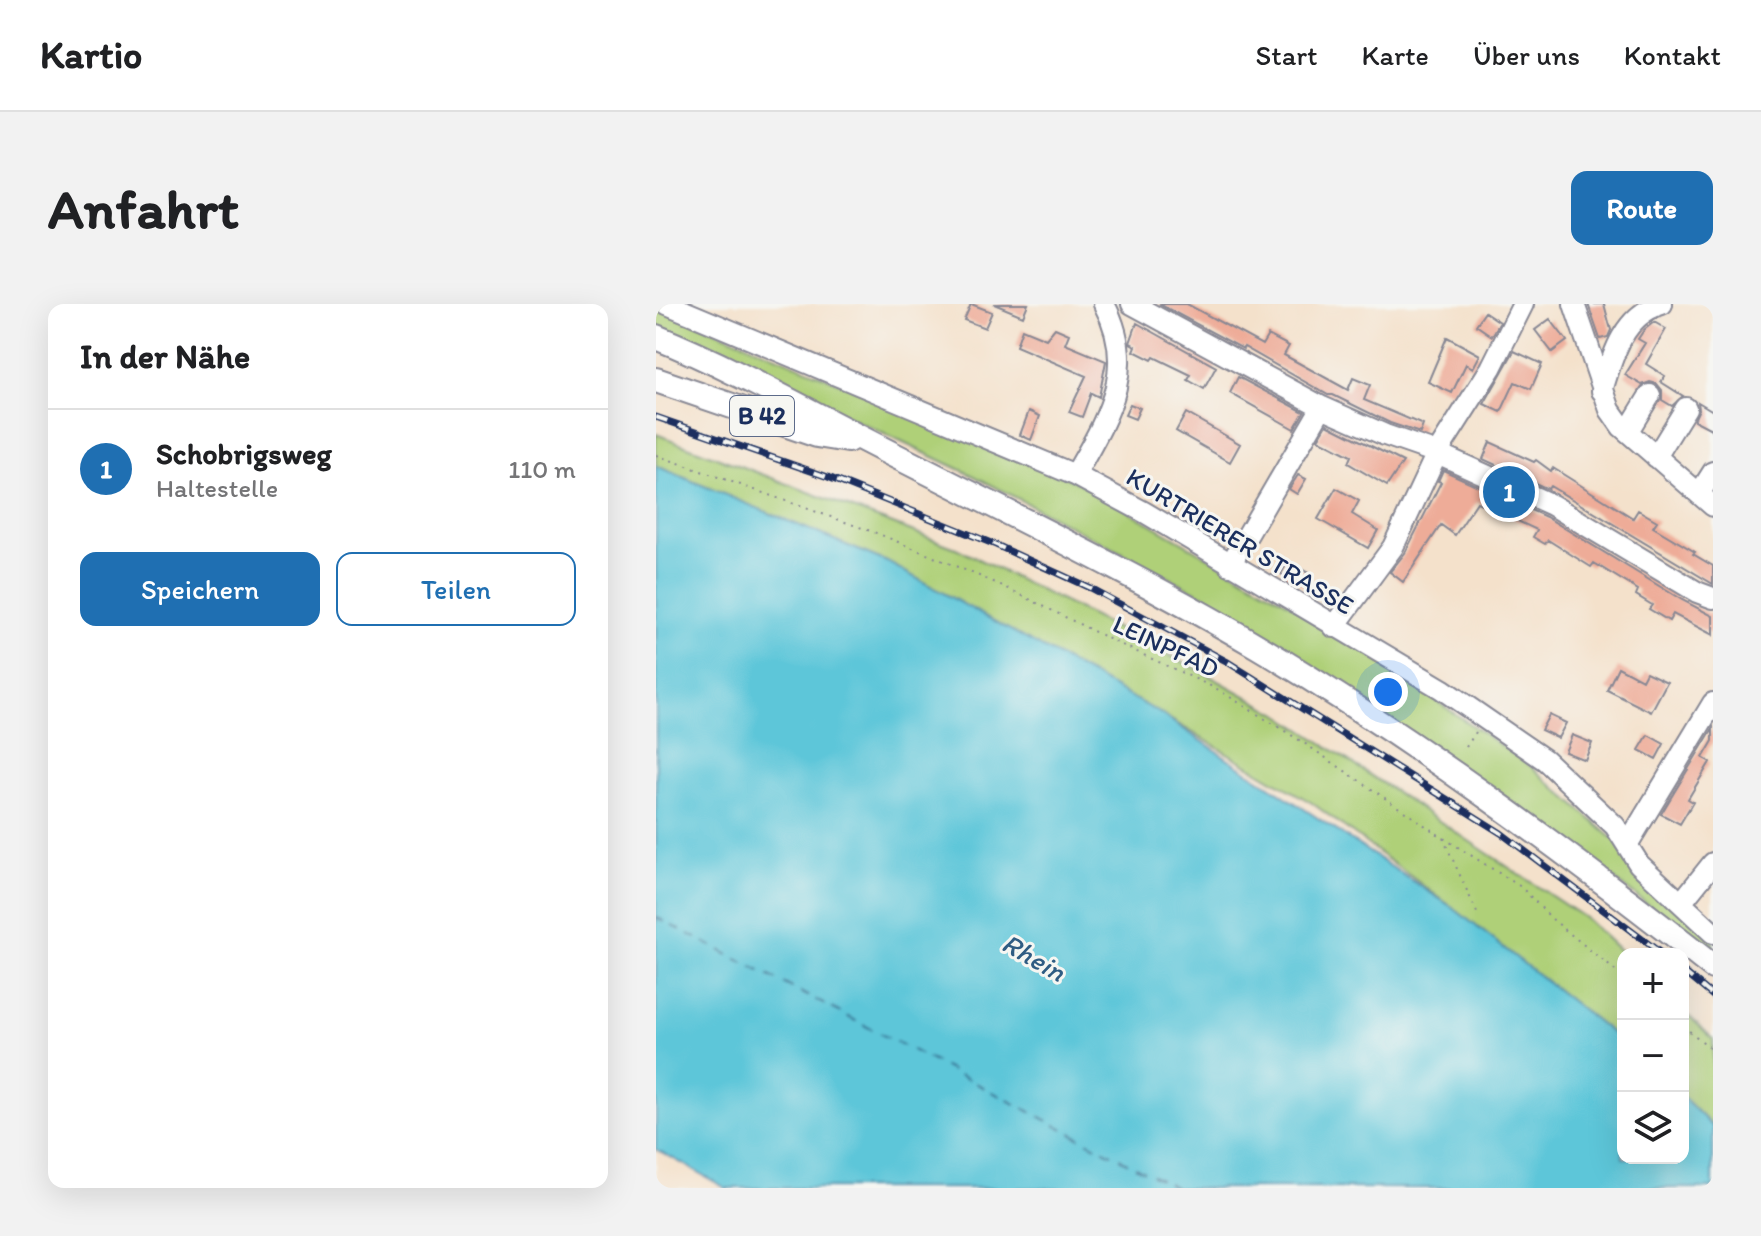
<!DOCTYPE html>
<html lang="de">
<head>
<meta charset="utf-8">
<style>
	body { margin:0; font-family:Itim,sans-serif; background:#f2f2f2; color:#202124 }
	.controls { position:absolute; right:24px; bottom:24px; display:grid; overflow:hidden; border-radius:16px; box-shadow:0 8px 32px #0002 }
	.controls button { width:72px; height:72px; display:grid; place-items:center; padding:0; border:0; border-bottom:2px solid #e0e0e0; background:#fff; color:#202124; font:40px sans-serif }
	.you { position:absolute; left:732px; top:388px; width:28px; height:28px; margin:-20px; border:6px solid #fff; border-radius:50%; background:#1a73e8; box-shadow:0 0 0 12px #1a73e833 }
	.badge { display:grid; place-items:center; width:52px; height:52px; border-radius:50%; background:#1f6fb2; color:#fff; font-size:26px; font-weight:700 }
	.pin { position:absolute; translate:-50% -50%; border:4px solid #fff; box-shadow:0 2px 8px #0006 }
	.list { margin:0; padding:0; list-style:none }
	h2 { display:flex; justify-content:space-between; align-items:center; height:104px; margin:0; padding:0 32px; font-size:34px }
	h2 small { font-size:26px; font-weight:400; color:#757577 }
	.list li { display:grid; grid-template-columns:52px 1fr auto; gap:24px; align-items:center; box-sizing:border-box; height:120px; padding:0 32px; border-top:2px solid #e0e0e0 }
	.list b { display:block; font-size:30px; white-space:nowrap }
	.list p { margin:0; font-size:26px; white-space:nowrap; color:#757577 }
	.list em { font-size:26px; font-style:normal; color:#757577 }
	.actions { display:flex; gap:16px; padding:24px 32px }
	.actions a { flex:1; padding:18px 0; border:2px solid #1f6fb2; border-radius:16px; text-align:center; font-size:28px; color:#1f6fb2 }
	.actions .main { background:#1f6fb2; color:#fff }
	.icon { flex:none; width:44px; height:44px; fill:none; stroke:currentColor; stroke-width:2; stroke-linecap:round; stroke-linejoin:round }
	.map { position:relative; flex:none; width:1057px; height:884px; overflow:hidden; border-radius:16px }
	header { display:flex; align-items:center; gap:48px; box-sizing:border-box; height:112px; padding:0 40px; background:#fff; border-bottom:2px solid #e0e0e0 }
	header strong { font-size:38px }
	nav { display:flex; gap:44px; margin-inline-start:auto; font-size:28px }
	.intro { display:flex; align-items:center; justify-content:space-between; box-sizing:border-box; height:192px; padding:0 48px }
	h1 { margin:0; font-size:56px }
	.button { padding:20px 36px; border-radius:16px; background:#1f6fb2; color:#fff; font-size:28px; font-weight:700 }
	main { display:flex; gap:48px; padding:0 48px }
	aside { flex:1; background:#fff; border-radius:16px; box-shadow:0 8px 32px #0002 }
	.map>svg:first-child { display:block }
	.green { fill:#afd078; stroke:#65806b; stroke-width:2 }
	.water { fill:#5dc6d9; stroke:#3c7a9c; stroke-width:2 }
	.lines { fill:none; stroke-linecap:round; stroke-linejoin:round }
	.ferry { stroke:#2f5c83; stroke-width:2; stroke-dasharray:10 8; stroke-linecap:butt }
	.building { fill:#eeac98 }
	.minor-casing { stroke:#888894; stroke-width:24 }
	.major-casing { stroke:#888894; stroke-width:28 }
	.path { stroke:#888894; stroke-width:2; stroke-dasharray:2 6; stroke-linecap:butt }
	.minor { stroke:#fff; stroke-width:20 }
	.major { stroke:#fff; stroke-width:24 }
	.rail-casing { stroke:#1b2f5e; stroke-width:7 }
	.rail { stroke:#f6f6f2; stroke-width:4; stroke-dasharray:12; stroke-linecap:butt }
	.labels { text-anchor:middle; stroke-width:6; stroke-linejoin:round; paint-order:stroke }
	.shield { fill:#f6f6f2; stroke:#5d6b8a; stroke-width:2 }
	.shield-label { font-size:24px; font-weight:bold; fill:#1b2f5e }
	.street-label { font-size:26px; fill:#1b2f5e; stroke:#f6f6f2 }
	.water-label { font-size:28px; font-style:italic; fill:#2f5c83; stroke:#f6f6f2 }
</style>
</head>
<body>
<header>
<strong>Kartio</strong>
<nav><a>Start</a><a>Karte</a><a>Über uns</a><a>Kontakt</a></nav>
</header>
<div class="intro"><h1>Anfahrt</h1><a class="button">Route</a></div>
<main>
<aside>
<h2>In der Nähe<small></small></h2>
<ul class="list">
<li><span class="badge">1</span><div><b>Schobrigsweg</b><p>Haltestelle</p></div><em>110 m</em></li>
</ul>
<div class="actions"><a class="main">Speichern</a><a>Teilen</a></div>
</aside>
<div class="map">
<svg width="1057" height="884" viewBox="0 0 1057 884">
	<rect width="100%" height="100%" fill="#f6f6f2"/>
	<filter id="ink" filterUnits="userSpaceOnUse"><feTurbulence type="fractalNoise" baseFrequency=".0125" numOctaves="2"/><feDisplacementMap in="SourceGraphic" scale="16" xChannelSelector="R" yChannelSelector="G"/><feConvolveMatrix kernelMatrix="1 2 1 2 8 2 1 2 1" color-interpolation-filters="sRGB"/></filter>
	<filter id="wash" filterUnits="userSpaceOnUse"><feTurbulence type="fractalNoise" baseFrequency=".006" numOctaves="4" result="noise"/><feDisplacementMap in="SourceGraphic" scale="32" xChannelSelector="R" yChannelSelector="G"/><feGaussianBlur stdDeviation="1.8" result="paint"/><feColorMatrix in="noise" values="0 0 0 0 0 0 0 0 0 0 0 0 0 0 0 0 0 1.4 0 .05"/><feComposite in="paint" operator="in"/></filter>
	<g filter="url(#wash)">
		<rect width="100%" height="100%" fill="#f4e1cb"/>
		<path class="green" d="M0,2l422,176 247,142 207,143 95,84 86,84v19l-197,-149 -303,-205 -239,-124 -318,-149z
			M0,130l300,114 241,121 80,44 309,206 37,35v88l-171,-135 -140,-104 -154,-91 -271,-150 -231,-96z
			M1027,706l30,29v88l-30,-30z"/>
		<path class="water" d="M0,162l231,96 271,150 294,195 171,135v116h60v-61l30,30v61h-987l-70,-39z"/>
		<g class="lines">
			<path class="ferry" d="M0,613l521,271"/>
		</g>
		<g id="blocks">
			<path class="building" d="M315,0l21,8 -7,16 -21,-8z
				M338,0h34l-5,12z
				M503,0h28l75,41 6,-10 21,11 -5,9 64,35 5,-12 17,7 -6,15 59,25 -3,8 -30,-10 -57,-28h-5l-84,-48 -1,2z
				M932,0h16l7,26 -3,7 -8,2z
				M829,8l15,10 -8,14 -16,-11z
				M894,15l17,22 -15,11 -17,-22z
				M998,18l12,7 -20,35 19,12 -4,6 22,14 -11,10 -10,-6v-10l-5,-6 -7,-2 -8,3 -17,-10 20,-32 -7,-4 6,-9z
				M481,19l79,44 -12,22 -16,-9 3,-5 -37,-18 -2,3 -18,-9 2,-5 -6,-3z
				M399,24l14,6 -4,10 41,17 -7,36 -8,-4 -9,24 -13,-5 17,-36 -70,-30 6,-17 24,10z
				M791,33l33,18 -7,13 -7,-4 -14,29 -24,-11z
				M858,47l28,13 -11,25 -16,-7 -14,30 -17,-8z
				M582,73l66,35 -10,17 -64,-36z
				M1042,98l15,9v19l-19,-10 5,-11z
				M474,100l10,4 -5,11 -10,-4z
				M373,107l11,5 -9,24 -11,-5z
				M530,109l54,31 -10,18 -54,-31z
				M671,120l76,38 -16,24 -39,-23 3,-7 -33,-17z
				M834,138l44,20 2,-2 15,11 2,-3 80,50 5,-8 19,11 -4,6 42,25 -2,2 20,12v18l-163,-98 -2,3 -65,-30z
				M787,166l103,47 136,83 31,16v19l-40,-21 -4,7 -20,-12 3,-4 -16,-10 2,-5 -44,-27 -3,4 -43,-27 -3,4 -12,-7 4,-7 -60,-28 -22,33 -14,-10 -38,57 -13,-10 15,-19 36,-71 -3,-1z
				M642,171l8,4 -9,15 -8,-5z
				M680,184l23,13 -7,13 26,16 -10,18 -50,-29z
				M632,258l24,13 -7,12 -24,-13z
				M962,363l24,13 4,-8 21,10 -16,30 -44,-22z
				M893,411l17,8 -8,15 -17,-8z
				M1057,424v13l-10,17 7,4 -22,37 5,3 -13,22 -19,-10z
				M916,431l20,8 -7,17 -20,-8z
				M992,431l16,9 -8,15 -17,-9z"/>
		</g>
	</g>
	<g filter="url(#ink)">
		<use href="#blocks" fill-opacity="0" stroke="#888894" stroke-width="2"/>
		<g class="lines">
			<g class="minor-casing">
				<path id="minor" d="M11,0l408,171 69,37 298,177 103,71 70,66 24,38 74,69
					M476,0l190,103 63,28 52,18 115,52 145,87 16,6
					M918,0l36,106 12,17 91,79
					M946,87c10,-34 21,-76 60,-87
					M972,127l22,-36
					M1000,153l30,-49
					M419,171c32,-57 64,-106 29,-171
					M1043,190l14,-22
					M574,261l92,-158
					M678,323l59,-80 44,-94 54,-85 32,-64
					M971,541l86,-142
					M1025,599l32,-40"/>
			</g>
			<g class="major-casing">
				<path id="major" d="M0,33c86,35 167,83 250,124 118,60 237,118 351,185 160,95 310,206 456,321
					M0,76l161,55 31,5"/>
			</g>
			<path class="path" d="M0,151l223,79 124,52 106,53 108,50 87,54 138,94 79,50 31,32 71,58
				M810,443l10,-15
				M787,534l35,77
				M1027,722l30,24"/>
			<use href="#minor" class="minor"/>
			<use href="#major" class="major"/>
			<g class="rail-casing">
				<path id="rail" d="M0,113l172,60 168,68 94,43 136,73 275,172 161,121
					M1027,667l30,25"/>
			</g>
			<use href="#rail" class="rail"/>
		</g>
	</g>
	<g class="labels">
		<rect class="shield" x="74" y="92" width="64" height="40" rx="6"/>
		<g class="shield-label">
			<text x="106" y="120">B 42</text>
		</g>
		<g class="street-label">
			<text transform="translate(584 237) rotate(31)" y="9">KURTRIERER STRASSE</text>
			<text transform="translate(510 342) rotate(25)" y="9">LEINPFAD</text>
		</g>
		<g class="water-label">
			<text transform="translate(378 653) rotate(30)" y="10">Rhein</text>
		</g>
	</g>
</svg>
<div class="controls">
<button>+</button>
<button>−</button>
<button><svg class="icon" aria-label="layers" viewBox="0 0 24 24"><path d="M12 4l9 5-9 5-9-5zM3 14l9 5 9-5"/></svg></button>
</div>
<div class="you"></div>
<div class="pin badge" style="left:853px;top:188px">1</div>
</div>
</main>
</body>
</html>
